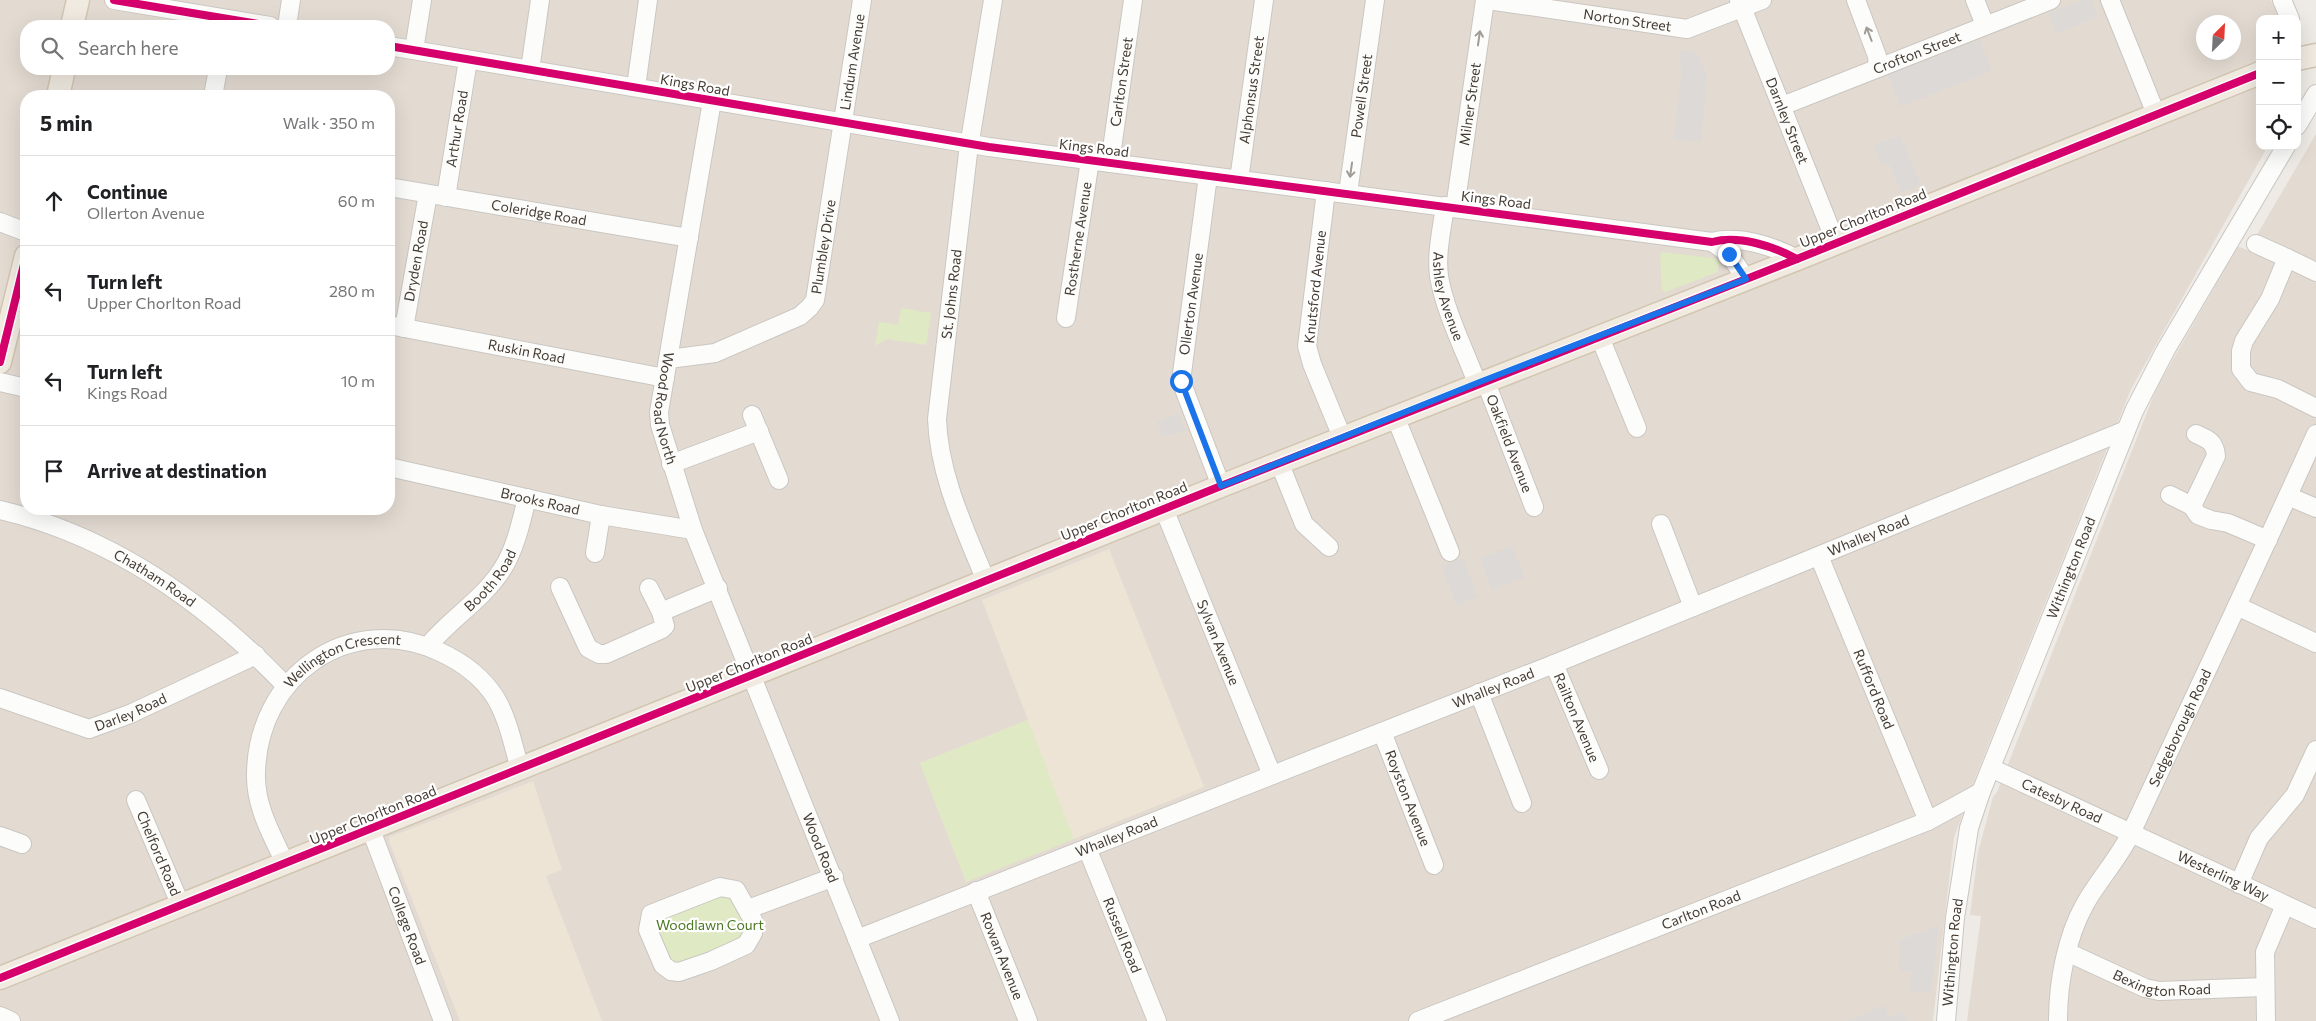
<!DOCTYPE html>
<html lang="en">
<head>
<meta charset="utf-8">
<style>
	body { margin:0; font-family:Commissioner,sans-serif; background:#f6f6f6; color:#202124 }
	.controls { position:absolute; right:15px; top:15px; display:grid; overflow:hidden; border-radius:10px; box-shadow:0 5px 20px #0002 }
	.controls button { width:45px; height:45px; display:grid; place-items:center; padding:0; border:0; border-bottom:1px solid #e0e0e0; background:#fff; color:#202124; font:25px sans-serif }
	.compass { position:absolute; left:2196px; top:15px; width:45px; height:45px; border-radius:50%; background:#fff; box-shadow:0 5px 20px #0002; rotate:24deg }
	.stop { position:absolute; width:15px; height:15px; margin:-11px; border:4px solid #1a73e8; border-radius:50%; background:#fff }
	.stop.end { background:#1a73e8; border-color:#fff; box-shadow:0 1px 5px #0008 }
	.list { margin:0; padding:0; list-style:none }
	h2 { display:flex; justify-content:space-between; align-items:center; height:65px; margin:0; padding:0 20px; font-size:21px }
	h2 small { font-size:16px; font-weight:400; color:#757577 }
	.list li { display:grid; grid-template-columns:32px 1fr auto; gap:15px; align-items:center; box-sizing:border-box; height:90px; padding:0 20px; border-top:1px solid #e0e0e0 }
	.list b { display:block; font-size:19px; white-space:nowrap }
	.list p { margin:0; font-size:16px; white-space:nowrap; color:#757577 }
	.list em { font-size:16px; font-style:normal; color:#757577 }
	.icon { flex:none; width:28px; height:28px; fill:none; stroke:currentColor; stroke-width:2; stroke-linecap:round; stroke-linejoin:round }
	.map { position:relative; flex:none; width:2316px; height:1021px; overflow:hidden }
	.search { position:absolute; background:#fff; box-shadow:0 5px 20px #0002; left:20px; top:20px; width:375px; height:55px; display:flex; align-items:center; gap:12px; box-sizing:border-box; padding:0 18px; border-radius:20px; color:#757577; font-size:19px }
	.panel { position:absolute; background:#fff; box-shadow:0 5px 20px #0002; left:20px; top:90px; width:375px; height:425px; border-radius:20px }
	.map>svg:first-child { display:block }
	.residential { fill:#e3dbd2; fill-rule:evenodd }
	.education { fill:#ede4d6 }
	.green { fill:#dfe9c3 }
	.parking { fill:#ddd9d6 }
	.lines { fill:none; stroke-linecap:round; stroke-linejoin:round }
	.minor-casing { stroke:#cac6c1; stroke-width:20 }
	.major-casing { stroke:#d2c5b1; stroke-width:25 }
	.minor { stroke:#fcfcfb; stroke-width:18 }
	.major { stroke:#f0eae1; stroke-width:22 }
	.cycleway-casing { stroke:#fff; stroke-width:11 }
	.cycleway { stroke:#d6006c; stroke-width:8 }
	.oneway { stroke:#a09c96 }
	.route { stroke:#1a73e8; stroke-width:6 }
	.labels { text-anchor:middle; stroke-width:4.5; stroke-linejoin:round; paint-order:stroke }
	.street-label { font-size:14px; fill:#433b32; stroke:#fff }
	.park-label { font-size:14px; fill:#4c7723; stroke:#fff }
</style>
</head>
<body>
<div class="map">
<svg width="2316" height="1021" viewBox="0 0 2316 1021">
	<rect width="100%" height="100%" fill="#eeeae5"/>
	<path class="residential" d="M0,0h2271l9,19h-20v127h8l-137,243 -155,387 -22,62 -21,183h-1933zM2204,22h30v30h-30zM26,26h363v43h-363zM26,96h363v413h-363z
		M2316,134v887h-349l14,-105 -11,-1 8,-63 15,-55 4,-5 160,-405 80,-139 2,-1 9,3z"/>
	<path class="education" d="M1109,549l95,238 -238,95 -46,-119 108,-43 -46,-120z
		M533,781l29,89 -16,6 56,145h-142l-71,-180 1,-4z"/>
	<path class="green" d="M1662,252l50,6 5,2 2,3 -1,9 -53,20 -3,-2 -2,-35z
		M901,308l30,5 -5,32 -39,-6 -12,7 4,-24 19,3z
		M1028,720l46,119 -108,43 -46,-119z
		M728,892l20,33 -1,10 -65,31 -11,-2 -17,-32 2,-11z"/>
	<path class="parking" d="M2083,0h9l6,17 -42,17 -8,-21z
		M1980,40l12,31 -92,36 -12,-32z
		M1680,50l17,3 10,22 -6,67 -27,-3 8,-73h-3z
		M1900,135l21,50 -20,8 -12,-30 -7,2 -9,-19z
		M1178,413l8,17 -23,6 -6,-14z
		M1512,546l13,31 -33,13 -12,-32z
		M1463,558l15,39 -21,8 -16,-39z
		M1939,925l-8,68 -21,-1 1,-21h-12l1,-31z
		M1884,1005l5,13 13,-6 4,9h-59z"/>
	<g class="lines">
		<g class="minor-casing">
			<g id="minor">
				<path d="M114,0l156,26"/>
				<path id="s1" d="M1488,0l199,29 75,-29"/>
				<path id="s2" d="M1739,0l97,243"/>
				<path d="M1856,0l21,56 1,12"/>
				<path d="M1975,0l10,25"/>
				<path d="M2110,0l46,114"/>
				<path d="M2282,0l8,19"/>
				<path d="M287,26l4,-26"/>
				<path d="M389,46l600,101 723,95 17,12 17,25"/>
				<path d="M414,50l8,-50"/>
				<path d="M530,70l10,-70"/>
				<path d="M636,87l12,-87"/>
				<path d="M213,96l5,-27"/>
				<path id="s3" d="M712,101l-53,311 1,13 33,105 197,491"/>
				<path id="s4" d="M1782,106l269,-106"/>
				<path d="M2297,126l19,-32"/>
				<path id="s5" d="M1110,163l23,-163"/>
				<path d="M1208,176l-27,205 40,105"/>
				<path id="s6" d="M1239,180l25,-180"/>
				<path id="s7" d="M389,187l300,51"/>
				<path d="M1326,191l-19,155 5,18 30,73"/>
				<path id="s8" d="M1348,193l27,-193"/>
				<path id="s9" d="M446,197l22,-137"/>
				<path id="s10" d="M1445,206c-3,23 -9,47 -6,70 5,33 26,75 38,107"/>
				<path id="s11" d="M1455,208l30,-208"/>
				<path d="M0,222l26,10"/>
				<path d="M1712,242c27,-7 61,4 85,17"/>
				<path d="M2256,244l31,14"/>
				<path d="M2316,272l-29,-14 -17,41 -26,42 -3,10v18l10,13 27,7 38,19"/>
				<path id="s12" d="M1066,318l24,-158"/>
				<path id="s13" d="M389,325l276,53"/>
				<path id="s14" d="M404,328l24,-134"/>
				<path d="M1599,335l38,93"/>
				<path id="s15" d="M669,359l46,-6 85,-37 10,-9 5,-7 47,-300"/>
				<path id="s16" d="M1485,380l49,127"/>
				<path d="M0,382l26,6"/>
				<path d="M752,415l27,65"/>
				<path d="M1395,416l55,136"/>
				<path d="M2196,434c12,5 19,8 20,22l-24,50 6,9 13,5 17,3 40,17"/>
				<path d="M1279,462l25,62 25,23"/>
				<path d="M671,464l88,-33"/>
				<path id="s17" d="M389,467l212,48 92,15"/>
				<path d="M2170,495l22,11"/>
				<path d="M2288,496l28,12"/>
				<path id="s18" d="M1164,509l108,266"/>
				<path id="s19" d="M0,510c112,26 206,93 285,175"/>
				<path d="M1661,524l32,83"/>
				<path d="M595,553l6,-38"/>
				<path id="s20" d="M1819,556l109,265"/>
				<path id="s21" d="M986,581c-21,-52 -47,-105 -49,-162l31,-266 25,-153"/>
				<path d="M560,587l28,61 11,6h7l56,-25 3,-3 -4,-14 -12,-24"/>
				<path d="M2237,606l79,37"/>
				<path d="M661,612l57,-24"/>
				<path id="s22" d="M428,646c23,-28 56,-47 75,-78 13,-21 18,-46 24,-70"/>
				<path id="s23" d="M1554,664l45,106"/>
				<path d="M1479,693l43,110"/>
				<path id="s24" d="M0,698l89,31 41,-15 126,-59"/>
				<path id="s25" d="M1382,732l52,133"/>
				<path id="s26" d="M1991,768l325,151"/>
				<path id="s27" d="M136,800l45,106"/>
				<path id="s28" d="M371,830l72,191"/>
				<path d="M0,836l22,8"/>
				<path id="s29" d="M1087,848l70,173"/>
				<path id="s30" d="M285,863c-13,-28 -30,-57 -29,-89 1,-98 93,-164 184,-122 22,10 42,25 55,45 13,21 18,48 25,72"/>
				<path d="M2239,884l20,-46 36,-43 21,-45"/>
				<path d="M720,887l16,3 17,30v13l-7,12 -35,16 -32,11 -8,-1 -8,-6 -15,-35 3,-16z"/>
				<path id="s31" d="M976,891l52,130"/>
				<path d="M748,909l86,-32"/>
				<path id="s32" d="M857,939l697,-275 572,-234"/>
				<path id="s33" d="M2067,952l78,36 14,3 105,-4"/>
				<path d="M0,1016l11,5"/>
				<path id="s34" d="M1418,1021l510,-200 53,-29"/>
				<path id="s35" d="M1946,1021l9,-103 14,-90 12,-36 153,-381 31,-60 121,-205"/>
				<path id="s36" d="M2058,1021c0,-38 8,-83 27,-117 14,-25 35,-47 47,-73 61,-132 124,-264 184,-397"/>
				<path d="M2266,1021l-1,-69 20,-47"/>
			</g>
		</g>
		<g class="major-casing">
			<path id="major" d="M72,26l6,-26
				M2297,59l19,-4
				M58,96l6,-27
				M0,362l26,-106
				M0,978l1221,-492 576,-227 463,-186"/>
		</g>
		<use href="#minor" class="minor"/>
		<use href="#major" class="major"/>
		<g class="cycleway-casing">
			<path id="cycleway" d="M114,0l156,26
				M389,46l600,101 723,95c27,-7 61,4 85,17
				M0,362l26,-106
				M0,978l1221,-492 576,-227 463,-186"/>
		</g>
		<use href="#cycleway" class="cycleway"/>
	</g>
	<defs><path id="oneway-shaft" d="M-6 0H5M1.5-3L5.5 0L1.5 3" fill="none" stroke-width="1.6" stroke-linecap="round" stroke-linejoin="round" transform="scale(1.25)"/></defs>
	<g class="oneway">
		<use href="#oneway-shaft" transform="translate(1869 34) rotate(-111)"/>
		<use href="#oneway-shaft" transform="translate(1479 38) rotate(-82)"/>
		<use href="#oneway-shaft" transform="translate(1351 170) rotate(98)"/>
	</g>
	<g class="lines">
		<path class="route" d="M1181,381l40,105 256,-103 269,-104 -17,-25"/>
	</g>
	<g class="labels">
		<g class="street-label">
			<text dy="5" stroke="none"><textPath href="#s1" startOffset="141">Norton Street</textPath></text>
			<text dy="5" stroke="none"><textPath href="#s4" startOffset="145">Crofton Street</textPath></text>
			<text dy="5" stroke="none"><textPath href="#s15" startOffset="402">Lindum Avenue</textPath></text>
			<text dy="5" stroke="none"><textPath href="#s5" startOffset="82">Carlton Street</textPath></text>
			<text transform="translate(695 85) rotate(10)" y="5">Kings Road</text>
			<text dy="5" stroke="none"><textPath href="#s6" startOffset="91">Alphonsus Street</textPath></text>
			<text dy="5" stroke="none"><textPath href="#s8" startOffset="98">Powell Street</textPath></text>
			<text dy="5" stroke="none"><textPath href="#s11" startOffset="105">Milner Street</textPath></text>
			<text dy="5" stroke="none"><textPath href="#s2" startOffset="130">Darnley Street</textPath></text>
			<text dy="5" stroke="none"><textPath href="#s9" startOffset="69">Arthur Road</textPath></text>
			<text transform="translate(1094 148) rotate(7)" y="5">Kings Road</text>
			<text transform="translate(1496 200) rotate(7)" y="5">Kings Road</text>
			<text dy="5" stroke="none"><textPath href="#s7" startOffset="152">Coleridge Road</textPath></text>
			<text transform="translate(1863 218) rotate(-22)" y="5">Upper Chorlton Road</text>
			<text dy="5" stroke="none"><textPath href="#s12" startOffset="80">Rostherne Avenue</textPath></text>
			<text dy="5" stroke="none"><textPath href="#s15" startOffset="215">Plumbley Drive</textPath></text>
			<text dy="5" stroke="none"><textPath href="#s14" startOffset="68">Dryden Road</textPath></text>
			<text transform="translate(1315 287) rotate(-84)" y="5">Knutsford Avenue</text>
			<text dy="5" stroke="none"><textPath href="#s21" startOffset="296">St. Johns Road</textPath></text>
			<text dy="5" stroke="none"><textPath href="#s10" startOffset="92">Ashley Avenue</textPath></text>
			<text transform="translate(1191 304) rotate(-82)" y="5">Ollerton Avenue</text>
			<text dy="5" stroke="none"><textPath href="#s13" startOffset="140">Ruskin Road</textPath></text>
			<text dy="5" stroke="none"><textPath href="#s3" startOffset="312">Wood Road North</textPath></text>
			<text dy="5" stroke="none"><textPath href="#s16" startOffset="68">Oakfield Avenue</textPath></text>
			<text dy="5" stroke="none"><textPath href="#s17" startOffset="155">Brooks Road</textPath></text>
			<text transform="translate(1124 511) rotate(-22)" y="5">Upper Chorlton Road</text>
			<text dy="5" stroke="none"><textPath href="#s32" startOffset="1089">Whalley Road</textPath></text>
			<text dy="5" stroke="none"><textPath href="#s35" startOffset="474">Withington Road</textPath></text>
			<text dy="5" stroke="none"><textPath href="#s19" startOffset="170">Chatham Road</textPath></text>
			<text dy="5" stroke="none"><textPath href="#s22" startOffset="91">Booth Road</textPath></text>
			<text dy="5" stroke="none"><textPath href="#s18" startOffset="144">Sylvan Avenue</textPath></text>
			<text transform="translate(749 663) rotate(-22)" y="5">Upper Chorlton Road</text>
			<text dy="5" stroke="none"><textPath href="#s30" startOffset="254">Wellington Crescent</textPath></text>
			<text dy="5" stroke="none"><textPath href="#s32" startOffset="684">Whalley Road</textPath></text>
			<text dy="5" stroke="none"><textPath href="#s20" startOffset="144">Rufford Road</textPath></text>
			<text dy="5" stroke="none"><textPath href="#s24" startOffset="139">Darley Road</textPath></text>
			<text dy="5" stroke="none"><textPath href="#s23" startOffset="58">Railton Avenue</textPath></text>
			<text dy="5" stroke="none"><textPath href="#s36" startOffset="322">Sedgeborough Road</textPath></text>
			<text dy="5" stroke="none"><textPath href="#s25" startOffset="71">Royston Avenue</textPath></text>
			<text dy="5" stroke="none"><textPath href="#s26" startOffset="78">Catesby Road</textPath></text>
			<text transform="translate(373 815) rotate(-22)" y="5">Upper Chorlton Road</text>
			<text dy="5" stroke="none"><textPath href="#s32" startOffset="279">Whalley Road</textPath></text>
			<text dy="5" stroke="none"><textPath href="#s3" startOffset="781">Wood Road</textPath></text>
			<text dy="5" stroke="none"><textPath href="#s27" startOffset="58">Chelford Road</textPath></text>
			<text dy="5" stroke="none"><textPath href="#s26" startOffset="256">Westerling Way</textPath></text>
			<text dy="5" stroke="none"><textPath href="#s34" startOffset="304">Carlton Road</textPath></text>
			<text dy="5" stroke="none"><textPath href="#s28" startOffset="102">College Road</textPath></text>
			<text dy="5" stroke="none"><textPath href="#s29" startOffset="94">Russell Road</textPath></text>
			<text dy="5" stroke="none"><textPath href="#s35" startOffset="69">Withington Road</textPath></text>
			<text dy="5" stroke="none"><textPath href="#s31" startOffset="70">Rowan Avenue</textPath></text>
			<text dy="5" stroke="none"><textPath href="#s33" startOffset="102">Bexington Road</textPath></text>
		</g>
		<g class="park-label">
			<text x="710" y="930">Woodlawn Court</text>
		</g>
	</g>
</svg>
<div class="controls">
<button>+</button>
<button>−</button>
<button><svg class="icon" aria-label="locate" viewBox="0 0 24 24"><circle cx="12" cy="12" r="6"/><path d="M12 2v4M12 18v4M2 12h4M18 12h4"/></svg></button>
</div>
<svg class="compass" viewBox="-18 -18 36 36"><path d="M0-13l5 13h-10z" fill="#e53935"/><path d="M0 13l5-13h-10z" fill="#757577"/></svg>
<div class="stop" style="left:1181px;top:381px"></div>
<div class="stop end" style="left:1729px;top:254px"></div>
<div class="search"><svg class="icon" aria-label="search" viewBox="0 0 24 24"><circle cx="10" cy="10" r="6"/><path d="M15 15l6 6"/></svg>Search here</div>
<section class="panel">
<h2>5 min<small>Walk · 350 m</small></h2>
<ul class="list">
<li><svg class="icon" aria-label="ahead" viewBox="0 0 24 24"><path d="M12 20V5M6 11l6-6 6 6"/></svg><div><b>Continue</b><p>Ollerton Avenue</p></div><em>60 m</em></li>
<li><svg class="icon" aria-label="left" viewBox="0 0 24 24"><path d="M17 20v-9H6M10 6l-5 5 5 5"/></svg><div><b>Turn left</b><p>Upper Chorlton Road</p></div><em>280 m</em></li>
<li><svg class="icon" aria-label="left" viewBox="0 0 24 24"><path d="M17 20v-9H6M10 6l-5 5 5 5"/></svg><div><b>Turn left</b><p>Kings Road</p></div><em>10 m</em></li>
<li><svg class="icon" aria-label="arrive" viewBox="0 0 24 24"><path d="M6 21V4h12l-3 4 3 4H6"/></svg><div><b>Arrive at destination</b></div></li>
</ul>
</section>
</div>
</body>
</html>
